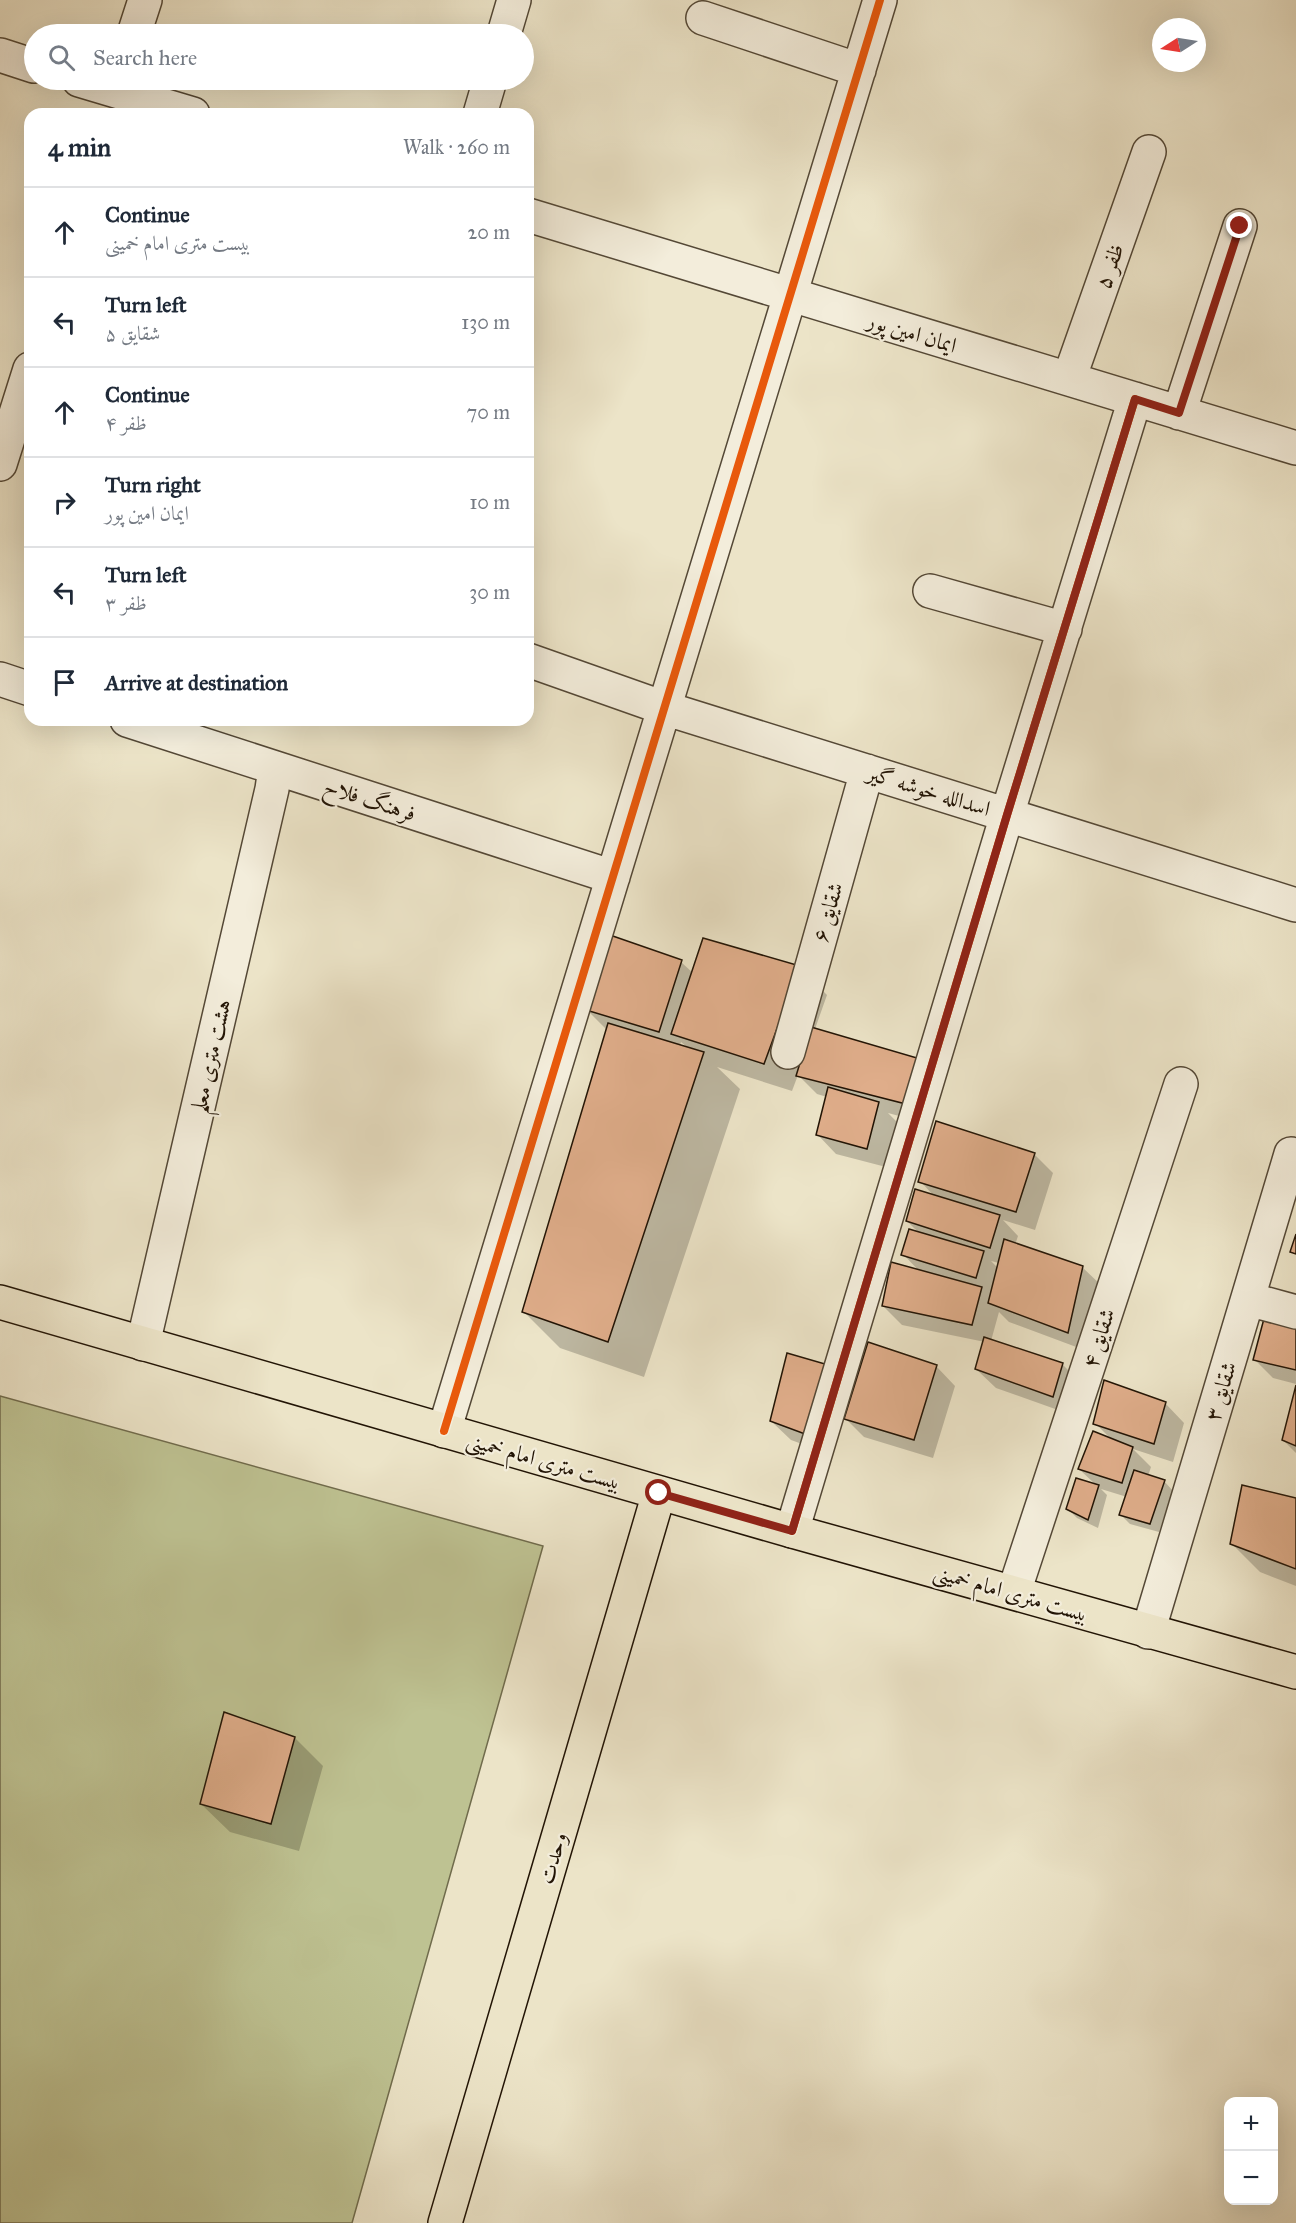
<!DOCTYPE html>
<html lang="en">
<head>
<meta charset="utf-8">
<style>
	body { margin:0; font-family:"IM FELL Great Primer",Amiri,serif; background:#f2f2f3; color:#1f2937 }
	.controls { position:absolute; right:18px; bottom:18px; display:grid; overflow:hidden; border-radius:12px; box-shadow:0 6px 24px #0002 }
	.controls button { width:54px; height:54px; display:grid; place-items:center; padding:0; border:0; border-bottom:2px solid #e0e1e3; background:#fff; color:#1f2937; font:30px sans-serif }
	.compass { position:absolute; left:1152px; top:18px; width:54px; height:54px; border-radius:50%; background:#fff; box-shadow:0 6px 24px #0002; rotate:258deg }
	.stop { position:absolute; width:18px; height:18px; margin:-14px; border:4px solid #8f2418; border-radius:50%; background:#fff }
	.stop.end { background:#8f2418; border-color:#fff; box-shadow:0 2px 6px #0008 }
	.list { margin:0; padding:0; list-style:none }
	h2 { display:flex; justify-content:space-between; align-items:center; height:78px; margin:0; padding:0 24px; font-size:26px }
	h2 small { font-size:20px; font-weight:400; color:#747a83 }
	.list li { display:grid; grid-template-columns:39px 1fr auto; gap:18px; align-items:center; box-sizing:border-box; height:90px; padding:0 24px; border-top:2px solid #e0e1e3 }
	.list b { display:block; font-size:22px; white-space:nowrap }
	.list p { margin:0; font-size:20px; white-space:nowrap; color:#747a83 }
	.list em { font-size:20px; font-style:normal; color:#747a83 }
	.icon { flex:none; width:33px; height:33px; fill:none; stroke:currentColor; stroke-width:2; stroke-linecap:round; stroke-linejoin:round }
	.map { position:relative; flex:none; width:1296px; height:2223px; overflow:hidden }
	.search { position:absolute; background:#fff; box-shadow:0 6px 24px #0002; left:24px; top:24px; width:510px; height:66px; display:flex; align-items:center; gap:15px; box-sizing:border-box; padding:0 21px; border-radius:33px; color:#747a83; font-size:22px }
	.panel { position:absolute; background:#fff; box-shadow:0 6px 24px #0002; left:24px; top:108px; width:510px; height:618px; border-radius:18px }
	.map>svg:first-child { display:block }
	.green { fill:#bec292; stroke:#706b4c; stroke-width:1.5 }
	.shadow { fill:#0003; fill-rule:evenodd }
	.building { fill:#dfad8a; stroke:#221405; stroke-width:1.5 }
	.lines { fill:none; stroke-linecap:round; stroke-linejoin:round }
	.minor-casing { stroke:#544836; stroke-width:36 }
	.major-casing { stroke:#221405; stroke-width:36 }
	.minor { stroke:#f3eddb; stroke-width:33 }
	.major { stroke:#ece4c8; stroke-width:33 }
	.cycleway-casing { stroke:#f3eddb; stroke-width:11 }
	.cycleway { stroke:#e8590c; stroke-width:8 }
	.route { stroke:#8f2418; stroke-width:8 }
	.labels { text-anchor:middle; stroke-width:4.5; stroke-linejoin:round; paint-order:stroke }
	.street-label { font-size:22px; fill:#221405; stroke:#f3eddb }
</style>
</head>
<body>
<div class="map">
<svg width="1296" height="2223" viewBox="0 0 1296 2223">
	<rect width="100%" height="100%" fill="#ece4c8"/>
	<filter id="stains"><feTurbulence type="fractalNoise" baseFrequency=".00333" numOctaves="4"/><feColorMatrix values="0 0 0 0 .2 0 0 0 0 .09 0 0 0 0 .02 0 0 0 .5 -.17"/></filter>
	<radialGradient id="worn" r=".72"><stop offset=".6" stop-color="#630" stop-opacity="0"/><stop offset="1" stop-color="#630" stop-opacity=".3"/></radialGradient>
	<path class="green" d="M0,1396l543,150 -191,677h-352z"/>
	<path class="shadow" d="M681,962l12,11 106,-6 28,28 -12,34 101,30 9,64 -37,-10 9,9 -11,45 -50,-13 -19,-20 10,-37 -10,-3 -19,-19 -6,16 -75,-24 23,22 -96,288 -84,-29 -36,-36 82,-283 -19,-19zM681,1042l7,6 -8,-2z
		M1034,1154l19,19 -18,57 -32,-10 15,16 -3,9 67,22 20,19 -15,65 -78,-29 -10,-10 -8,29 71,23 19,19 -9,32 -76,-27 -20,-19 9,-27 -83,-17 -19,-19 37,-34 -17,-18 17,-20 -13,-13 28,-24 -15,-16zM991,1261l8,2 -1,5z
		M1296,1321v63l-23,-6 -19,-19z
		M936,1366l19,20 -22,72 -69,-21 -19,-19z
		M843,1385l-19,67 -33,-12 -20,-19z
		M1296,1391v62l-13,-13z
		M1165,1403l19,20 -11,39 -40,-13 18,18 -3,9 16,5 9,10 -14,41 -29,-8 -9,-9 6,-18 -26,-8 6,6 -9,33 -21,-10 -9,-9 28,-24 -17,-16 33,-29 -17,-17z
		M1296,1500v86l-36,-14 -28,-28z
		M295,1738l28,28 -24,85 -69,-19 -29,-28z"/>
	<path class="building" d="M607,934l75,26 -23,72 -73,-22z
		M703,938l97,28 -36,98 -93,-30z
		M608,1023l96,29 -96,290 -86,-30z
		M811,1027l106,31 -11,46 -110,-28z
		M828,1087l51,15 -12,47 -51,-14z
		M936,1121l99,32 -19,59 -98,-30z
		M915,1189l85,26 -10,33 -84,-27z
		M909,1229l75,22 -8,27 -75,-23z
		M1296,1234v20l-6,-2z
		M1004,1239l79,27 -15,67 -80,-30z
		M891,1262l91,25 -10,38 -90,-19z
		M1266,1311l30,8v51l-43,-10z
		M984,1337l79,26 -10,34 -78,-28z
		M868,1342l69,23 -23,75 -70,-21z
		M787,1353l38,11 -20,70 -35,-13z
		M1104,1380l62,22 -12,42 -61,-20z
		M1296,1385v61l-14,-6z
		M1093,1431l40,16 -11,36 -44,-14z
		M1134,1470l31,10 -15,44 -31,-9z
		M1076,1478l23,7 -11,35 -22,-11z
		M1242,1485l54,13v71l-66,-25z
		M224,1712l71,25 -24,87 -71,-20z"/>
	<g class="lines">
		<g class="minor-casing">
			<path id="minor" d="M703,18l156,52
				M134,34l11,-34
				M504,34l10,-34
				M0,55l34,11
				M79,80l114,34
				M480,114l10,-34
				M528,215l768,233
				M1069,379l80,-227
				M1179,413l61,-187
				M0,464l30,-95
				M930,591l135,38
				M528,660l136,48 632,197
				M0,679l30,10
				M127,720l486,157
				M788,1052l79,-281
				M1248,1299l48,13
				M143,1344l129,-555 3,-21
				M444,1431l436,-1431
				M792,1531l215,-716 128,-416
				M1014,1592l167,-508
				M1148,1632l143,-478 5,1"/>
		</g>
		<g class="major-casing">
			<path id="major" d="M0,1302l792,229 504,141
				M445,2223l214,-730"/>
		</g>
		<use href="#minor" class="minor"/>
		<use href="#major" class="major"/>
		<g class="cycleway-casing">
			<path id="cycleway" d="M444,1431l436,-1431
				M792,1531l215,-716 128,-416"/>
		</g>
		<use href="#cycleway" class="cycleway"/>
	</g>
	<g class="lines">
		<path class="route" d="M659,1493l133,38 215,-716 128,-416 44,14 61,-187"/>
	</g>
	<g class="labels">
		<g class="street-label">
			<text transform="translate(1109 266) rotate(-71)" y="8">ظفر ۵</text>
			<text transform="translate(912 332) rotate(17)" y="8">ایمان امین پور</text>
			<text transform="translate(929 790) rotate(17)" y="8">اسدالله خوشه گیر</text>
			<text transform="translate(370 799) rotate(18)" y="8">فرهنگ فلاح</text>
			<text transform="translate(827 912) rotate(-74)" y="8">شقایق ۶</text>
			<text transform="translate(210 1056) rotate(-77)" y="8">هشت متری معلم</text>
			<text transform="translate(1098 1338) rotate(-72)" y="8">شقایق ۴</text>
			<text transform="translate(1220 1391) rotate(-73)" y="8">شقایق ۳</text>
			<text transform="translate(544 1460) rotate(16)" y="8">بیست متری امام خمینی</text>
			<text transform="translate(1011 1592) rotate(16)" y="8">بیست متری امام خمینی</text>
			<text transform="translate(552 1858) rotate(-74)" y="8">وحدت</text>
		</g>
	</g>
	<rect width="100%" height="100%" filter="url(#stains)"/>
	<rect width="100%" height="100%" fill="url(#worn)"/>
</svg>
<div class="controls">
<button>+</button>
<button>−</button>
</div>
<svg class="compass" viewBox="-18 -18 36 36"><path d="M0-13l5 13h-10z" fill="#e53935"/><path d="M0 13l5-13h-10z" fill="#747a83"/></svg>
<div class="stop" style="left:659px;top:1493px"></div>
<div class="stop end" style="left:1240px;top:226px"></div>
<div class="search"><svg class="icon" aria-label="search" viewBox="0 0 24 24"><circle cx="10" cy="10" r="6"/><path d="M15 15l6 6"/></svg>Search here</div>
<section class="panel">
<h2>4 min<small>Walk · 260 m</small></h2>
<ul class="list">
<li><svg class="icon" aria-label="ahead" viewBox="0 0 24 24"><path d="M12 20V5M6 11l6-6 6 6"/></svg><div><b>Continue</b><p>بیست متری امام خمینی</p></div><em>20 m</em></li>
<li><svg class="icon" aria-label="left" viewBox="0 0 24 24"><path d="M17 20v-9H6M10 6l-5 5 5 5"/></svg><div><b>Turn left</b><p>شقایق ۵</p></div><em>130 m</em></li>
<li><svg class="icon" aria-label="ahead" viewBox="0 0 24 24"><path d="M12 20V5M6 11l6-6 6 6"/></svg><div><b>Continue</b><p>ظفر ۴</p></div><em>70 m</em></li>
<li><svg class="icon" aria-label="right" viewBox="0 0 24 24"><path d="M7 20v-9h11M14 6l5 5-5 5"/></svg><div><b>Turn right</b><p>ایمان امین پور</p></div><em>10 m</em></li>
<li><svg class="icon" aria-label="left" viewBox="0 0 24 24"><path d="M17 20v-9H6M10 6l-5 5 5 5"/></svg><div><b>Turn left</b><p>ظفر ۳</p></div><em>30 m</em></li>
<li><svg class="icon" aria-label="arrive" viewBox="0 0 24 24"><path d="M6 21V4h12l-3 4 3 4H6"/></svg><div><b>Arrive at destination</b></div></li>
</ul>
</section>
</div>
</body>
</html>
